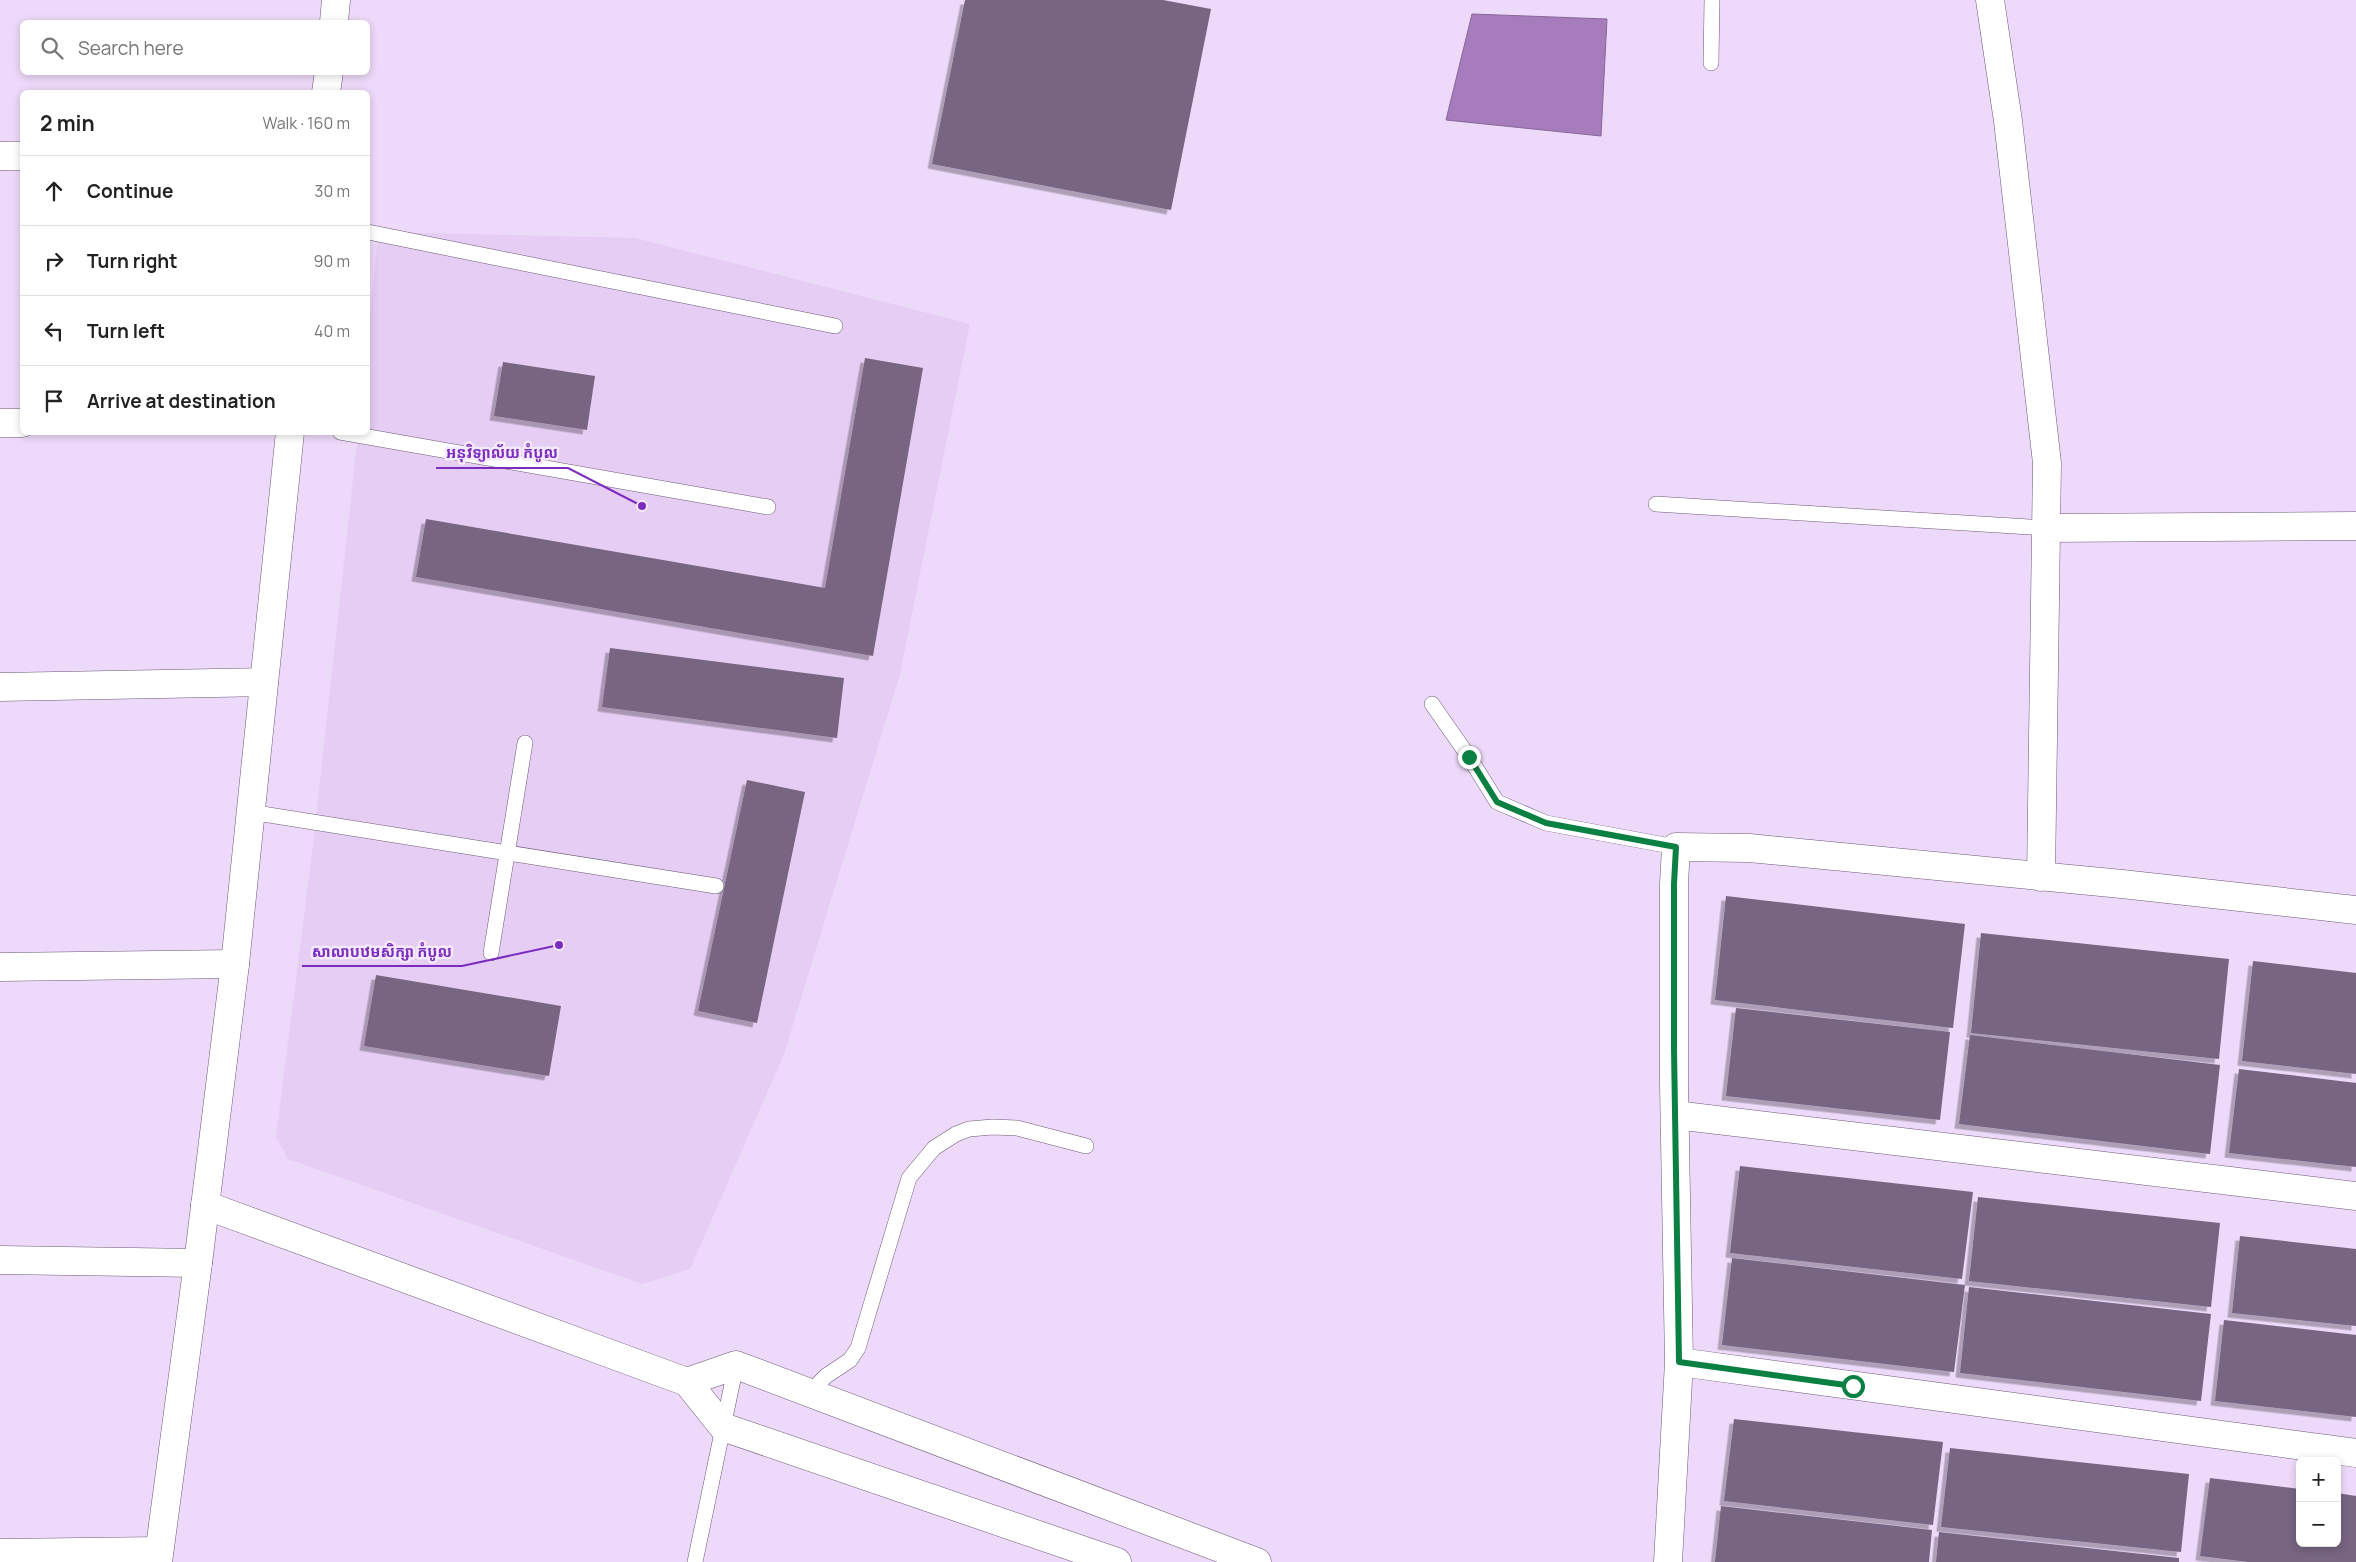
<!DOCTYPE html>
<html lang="en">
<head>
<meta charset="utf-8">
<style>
	body { margin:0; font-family:Manrope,"Noto Sans Khmer",sans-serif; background:#f6f6f6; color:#222 }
	.controls { position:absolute; right:15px; bottom:15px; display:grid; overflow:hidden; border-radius:8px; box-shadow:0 2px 8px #0003 }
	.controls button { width:45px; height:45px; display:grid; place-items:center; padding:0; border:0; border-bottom:1px solid #e0e0e0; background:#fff; color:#222; font:25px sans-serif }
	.stop { position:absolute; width:15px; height:15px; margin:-11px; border:4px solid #0b8043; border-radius:50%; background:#fff }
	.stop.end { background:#0b8043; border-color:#fff; box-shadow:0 1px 5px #0008 }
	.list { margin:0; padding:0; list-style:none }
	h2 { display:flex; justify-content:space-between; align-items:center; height:65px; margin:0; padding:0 20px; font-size:21px }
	h2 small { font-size:16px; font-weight:400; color:#767676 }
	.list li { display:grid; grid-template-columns:32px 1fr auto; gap:15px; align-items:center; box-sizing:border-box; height:70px; padding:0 20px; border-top:1px solid #e0e0e0 }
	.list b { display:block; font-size:19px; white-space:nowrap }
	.list em { font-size:16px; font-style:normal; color:#767676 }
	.icon { flex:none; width:28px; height:28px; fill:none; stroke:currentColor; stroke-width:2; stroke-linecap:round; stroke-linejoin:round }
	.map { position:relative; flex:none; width:2356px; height:1562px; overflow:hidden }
	.search { position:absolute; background:#fff; box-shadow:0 2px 8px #0003; left:20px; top:20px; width:350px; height:55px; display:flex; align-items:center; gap:12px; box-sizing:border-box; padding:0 18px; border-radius:8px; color:#767676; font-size:19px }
	.panel { position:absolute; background:#fff; box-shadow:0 2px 8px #0003; left:20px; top:90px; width:350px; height:345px; border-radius:8px }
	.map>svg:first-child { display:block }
	.built { fill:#e5cdf4 }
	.water { fill:#a67cbd; stroke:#866798 }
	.building { fill:#776581; filter:url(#shadow) }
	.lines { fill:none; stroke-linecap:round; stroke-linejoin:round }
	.lane-casing { stroke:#6c5a76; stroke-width:16 }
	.street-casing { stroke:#6c5a76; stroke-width:29 }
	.secondary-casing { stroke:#6c5a76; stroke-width:29 }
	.lane { stroke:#fff; stroke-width:15 }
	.street { stroke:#fff; stroke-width:28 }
	.secondary { stroke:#fff; stroke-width:28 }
	.route { stroke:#0b8043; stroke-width:6 }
	.leader { fill:none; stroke:#7b2cbf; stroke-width:2 }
	.callout-dot { fill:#7b2cbf; stroke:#f5e9fd; stroke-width:2 }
	.callout-label { font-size:15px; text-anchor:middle; font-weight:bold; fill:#7b2cbf; stroke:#f5e9fd; stroke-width:5; stroke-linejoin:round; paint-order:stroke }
</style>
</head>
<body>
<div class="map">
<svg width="2356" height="1562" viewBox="0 0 2356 1562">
	<defs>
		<filter id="shadow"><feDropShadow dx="-4.5" dy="4.5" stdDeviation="0" flood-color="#0004"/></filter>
	</defs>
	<rect width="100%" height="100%" fill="#edd9f9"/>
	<path class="built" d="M378,232l257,6 335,86 -70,350 -116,380 -94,215 -48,15 -354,-125 -12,-22 38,-300 44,-404 10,-1v-96z"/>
	<path class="water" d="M1472,14l135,5 -6,117 -155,-16z"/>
	<path class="building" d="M965,0h198l48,9 -40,201 -239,-46z
		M865,358l58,10 -50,288 -457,-79 10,-58 399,69z
		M503,362l92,14 -8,54 -93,-14z
		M610,648l234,30 -7,60 -235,-31z
		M747,780l58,12 -48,231 -59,-12z
		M1726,896l239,28 -12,104 -238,-28z
		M1981,933l248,26 -10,100 -248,-26z
		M2253,961l103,12v101l-114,-13z
		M376,975l185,31 -12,70 -185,-30z
		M1736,1008l214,24 -10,88 -214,-24z
		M1970,1035l250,30 -10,89 -251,-30z
		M2239,1069l117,14v84l-127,-14z
		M1740,1166l233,26 -11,87 -232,-26z
		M1978,1197l242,26 -9,84 -242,-26z
		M2240,1236l116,13v77l-124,-13z
		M1732,1258l233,27 -11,87 -232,-27z
		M1969,1287l242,27 -10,87 -241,-28z
		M2224,1320l132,15v82l-141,-16z
		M1734,1419l209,23 -10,83 -209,-24z
		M1950,1448l239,26 -8,78 -240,-25z
		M2210,1478l90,11v54h37v-50l19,3v66h-108l-48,-6z
		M1721,1506l211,24 -3,32h-214z
		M1939,1532l240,26v4h-243z"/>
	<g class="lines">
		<g class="lane-casing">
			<path id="lane" d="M1711,63l1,-63
				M368,232l467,94
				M340,432l428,75
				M1656,504l389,24
				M1432,704l37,53 28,45 49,21 130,24
				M250,812l466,74
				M491,953l34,-210
				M808,1394l18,-18 24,-16 8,-12 51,-170 25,-30 22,-14 13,-5 24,-2 24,1 69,18
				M695,1562l41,-197"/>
		</g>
		<g class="street-casing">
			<path id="street" d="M1990,0l18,121 39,342 -6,414
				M0,156h22
				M0,423h22
				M2045,528l311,-2
				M0,687l264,-5
				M0,967l235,-3
				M1675,1115l681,81
				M205,1205l482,177 36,45 394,135
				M0,1260l198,3
				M1679,1362l677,91
				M687,1382l49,-17 521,197
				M0,1553l159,-2
				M1668,1562l11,-200 -5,-277v-201l2,-37 73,1 373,36 234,26"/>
		</g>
		<g class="secondary-casing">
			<path id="secondary" d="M334,22l2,-22
				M326,92l3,-20
				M158,1562l40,-299 37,-299 55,-532"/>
		</g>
		<use href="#lane" class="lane"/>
		<use href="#street" class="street"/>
		<use href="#secondary" class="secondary"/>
	</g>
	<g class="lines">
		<path class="route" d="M1469,757l28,45 49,21 130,24 -2,37v165l5,313 174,24"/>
	</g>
	<path class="leader" d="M642 506L568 468H436M559 945L462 966H302"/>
	<g class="callout-dot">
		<circle cx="642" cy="506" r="5"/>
		<circle cx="559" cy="945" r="5"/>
	</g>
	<g class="callout-label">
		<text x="502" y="458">អនុវិទ្យាល័យ កំបូល</text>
		<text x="382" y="957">សាលាបឋមសិក្សា កំបូល</text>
	</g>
</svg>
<div class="controls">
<button>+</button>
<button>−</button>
</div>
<div class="stop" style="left:1853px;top:1386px"></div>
<div class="stop end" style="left:1469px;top:757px"></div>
<div class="search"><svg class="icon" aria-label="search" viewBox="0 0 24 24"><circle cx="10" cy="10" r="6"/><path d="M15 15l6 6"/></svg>Search here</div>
<section class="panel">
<h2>2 min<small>Walk · 160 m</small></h2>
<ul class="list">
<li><svg class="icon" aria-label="ahead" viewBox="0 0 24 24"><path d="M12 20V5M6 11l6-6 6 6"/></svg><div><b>Continue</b></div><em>30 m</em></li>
<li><svg class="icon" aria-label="right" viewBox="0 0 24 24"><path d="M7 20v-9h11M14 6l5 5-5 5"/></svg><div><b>Turn right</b></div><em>90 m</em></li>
<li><svg class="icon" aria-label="left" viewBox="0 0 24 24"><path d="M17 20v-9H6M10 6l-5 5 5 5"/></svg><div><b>Turn left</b></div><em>40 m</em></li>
<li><svg class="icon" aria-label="arrive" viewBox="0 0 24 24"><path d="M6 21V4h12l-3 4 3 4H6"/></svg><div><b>Arrive at destination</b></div></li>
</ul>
</section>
</div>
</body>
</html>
